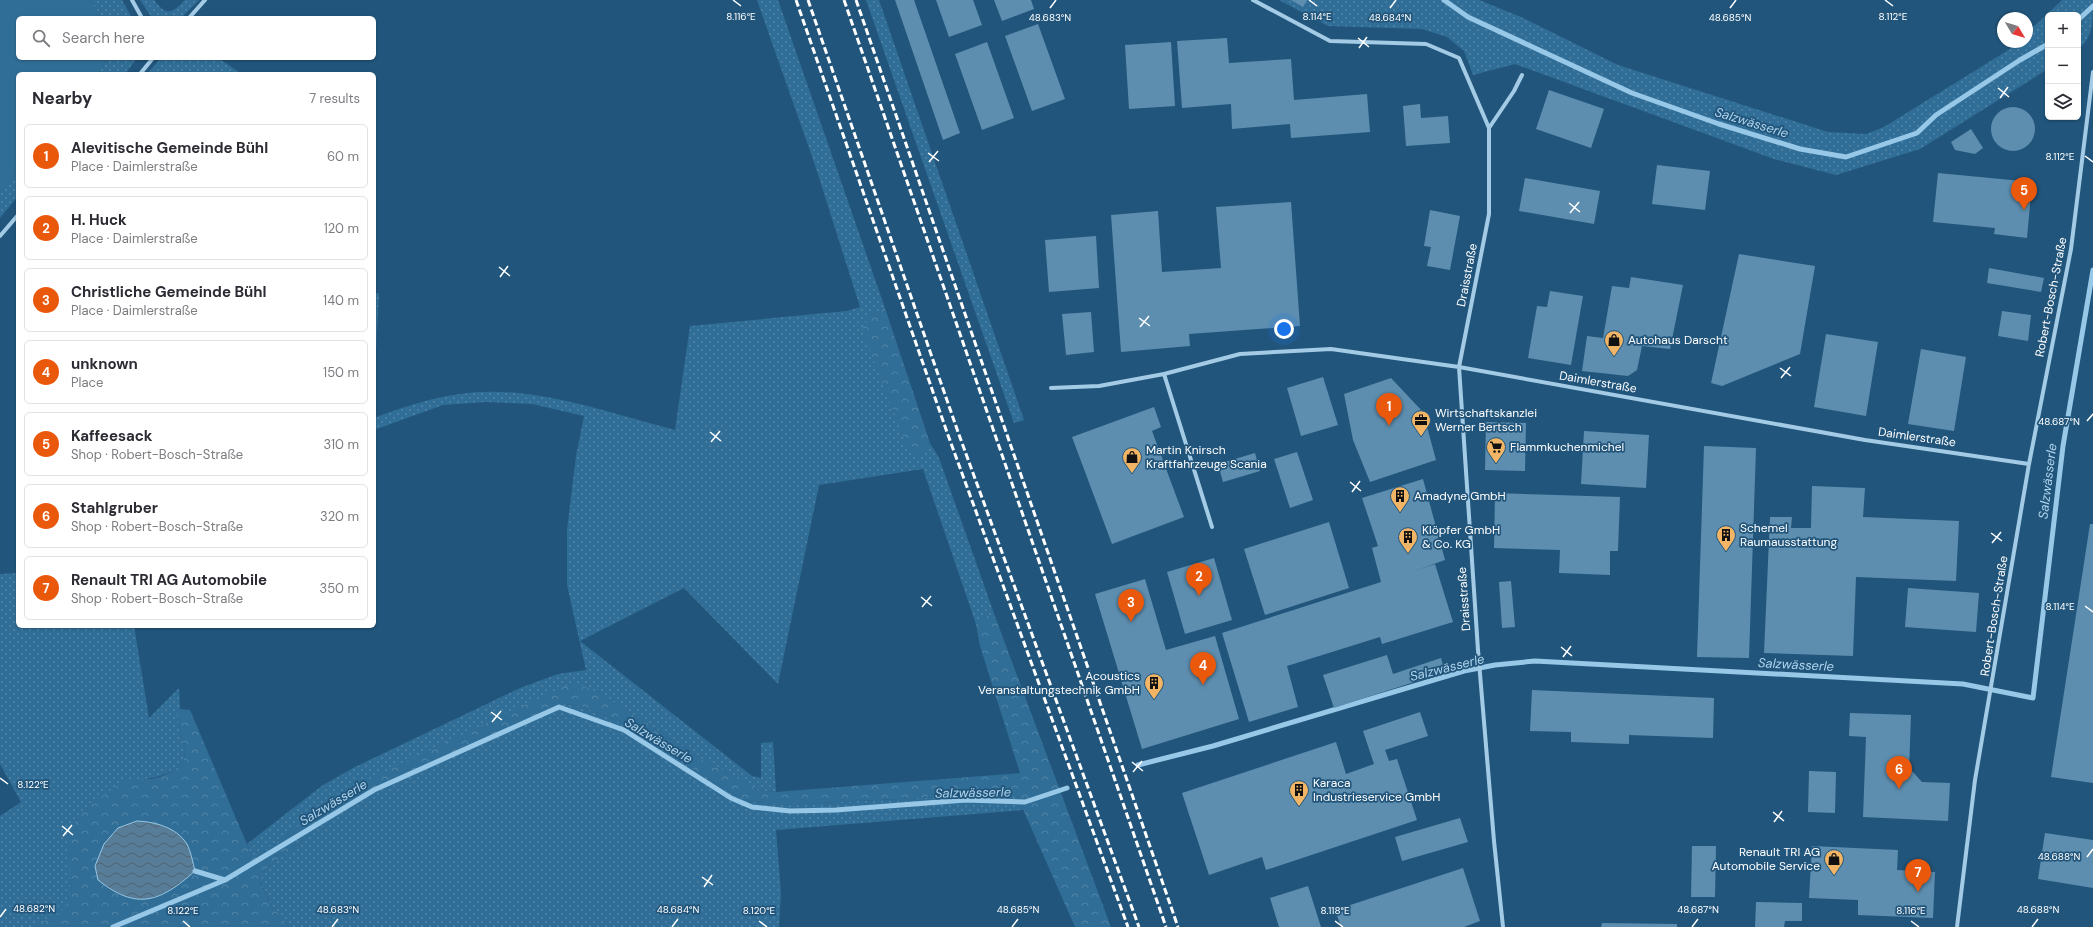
<!DOCTYPE html>
<html lang="en">
<head>
<meta charset="utf-8">
<style>
	body { margin:0; font-family:"DM Sans",sans-serif; background:#f7f7f7; color:#2b2b33 }
	.controls { position:absolute; right:12px; top:12px; display:grid; overflow:hidden; border-radius:6px; box-shadow:0 1px 3px #0004 }
	.controls button { width:36px; height:36px; display:grid; place-items:center; padding:0; border:0; border-bottom:1px solid #e1e1e2; background:#fff; color:#2b2b33; font:20px sans-serif }
	.compass { position:absolute; left:1997px; top:12px; width:36px; height:36px; border-radius:50%; background:#fff; box-shadow:0 1px 3px #0004; rotate:128deg }
	.you { position:absolute; left:1284px; top:329px; width:14px; height:14px; margin:-10px; border:3px solid #fff; border-radius:50%; background:#1a73e8; box-shadow:0 0 0 6px #1a73e833 }
	.badge { display:grid; place-items:center; width:26px; height:26px; border-radius:50%; background:#ea580c; color:#fff; font-size:13px; font-weight:700 }
	.pin { position:absolute; translate:-50% -33px; filter:drop-shadow(0 1px 2px #0008) }
	.pin::after { content:''; position:absolute; top:21px; width:14px; height:12px; background:inherit; clip-path:polygon(0 0,100% 0,50% 100%) }
	.list { margin:0; padding:0; list-style:none }
	h2 { display:flex; justify-content:space-between; align-items:center; height:52px; margin:0; padding:0 16px; font-size:17px }
	h2 small { font-size:13px; font-weight:400; color:#7c7c81 }
	.list li { display:grid; grid-template-columns:26px 1fr auto; gap:12px; align-items:center; box-sizing:border-box; height:64px; margin:0 8px 8px; padding:0 8px; border:1px solid #e1e1e2; border-radius:6px }
	.list b { display:block; font-size:15px; white-space:nowrap }
	.list p { margin:0; font-size:13px; white-space:nowrap; color:#7c7c81 }
	.list em { font-size:13px; font-style:normal; color:#7c7c81 }
	.icon { flex:none; width:22px; height:22px; fill:none; stroke:currentColor; stroke-width:2; stroke-linecap:round; stroke-linejoin:round }
	.map { position:relative; flex:none; width:2093px; height:927px; overflow:hidden }
	.search { position:absolute; background:#fff; box-shadow:0 1px 3px #0004; left:16px; top:16px; width:360px; height:44px; display:flex; align-items:center; gap:10px; box-sizing:border-box; padding:0 14px; border-radius:6px; color:#7c7c81; font-size:15px }
	.panel { position:absolute; background:#fff; box-shadow:0 1px 3px #0004; left:16px; top:72px; width:360px; height:556px; border-radius:6px }
	.map>svg:first-child { display:block }
	.grass { fill:url(#grass-dots) }
	.forest { fill:url(#forest-crowns) }
	.garden { fill:#316e97 }
	.water { fill:url(#water-waves); stroke:#97c8e7 }
	.lines { fill:none; stroke-linecap:round; stroke-linejoin:round }
	.stream { stroke:#97c8e7; stroke-width:5 }
	.building { fill:#5e8eaf }
	.street { stroke:#a3cbe5; stroke-width:4 }
	.rail { stroke:#fff; stroke-width:3; stroke-dasharray:7 3; stroke-linecap:butt }
	.ticks { fill:none; stroke:#fff; stroke-width:1.5 }
	.labels { text-anchor:middle; stroke-width:3.5; stroke-linejoin:round; paint-order:stroke }
	.street-label { font-size:12px; fill:#fff; stroke:#21557b }
	.poi-label { font-size:12px; fill:#fff; stroke:#21557b; text-anchor:start }
	.water-label { font-size:13px; font-style:italic; fill:#aed4ed; stroke:#21557b }
	.ticks-label { font-size:10px; text-anchor:middle; fill:#fff; stroke:#21557b; stroke-width:3.5; stroke-linejoin:round; paint-order:stroke }
</style>
</head>
<body>
<div class="map">
<svg width="2093" height="927" viewBox="0 0 2093 927">
	<defs>
		<pattern id="grass-dots" width="8" height="8" patternUnits="userSpaceOnUse"><rect width="8" height="8" fill="#316e97"/><path d="M2 2h.1M6 6h.1" fill="none" stroke="#5084a7" stroke-width="1.8" stroke-linecap="round"/></pattern>
		<pattern id="forest-crowns" width="20" height="18" patternUnits="userSpaceOnUse"><rect width="20" height="18" fill="#316e97"/><path d="M2 6a3 3 0 1 1 6 0M12 15a3 3 0 1 1 6 0" fill="none" stroke="#5084a7"/></pattern>
		<pattern id="water-waves" width="16" height="10" patternUnits="userSpaceOnUse"><rect width="16" height="10" fill="#577d98"/><path d="M0 5q4-4 8 0t8 0" fill="none" stroke="#526472"/></pattern>
	</defs>
	<rect width="100%" height="100%" fill="#21557b"/>
	<path class="grass" d="M90,0h32l10,18h-31z
		M140,0h14c12,16 18,14 31,0h14l-18,18h-29z
		M757,0h21l107,308 -16,8 48,139 13,-12 9,15 57,161 -9,-4 -11,9 -53,-155 -104,16 -41,199 -94,-96 -104,53 172,135 9,2v-35l12,-1 3,50 -18,-2 -58,-32 -102,-66 -241,93 -100,71h-5l-5,-12 76,-59 32,-18 165,-79 38,-14 28,-4 -19,-85v-55l9,-74 8,-40 -52,-12 -47,-2 -42,3 -69,25v-12c40,-15 82,-28 125,-26 56,1 121,24 176,38l15,-104 157,-15 13,-4 -45,-142z
		M866,0h13l145,420 -10,3z
		M1279,0h200l42,17 97,48 210,67 38,2 18,-7 126,-78 7,-7h10v-9l35,-33h31c0,23 0,37 -15,50v-35h-30v54l-128,80 -84,26 -62,-16 -259,-95 -42,11 -9,-24 -17,-14 -25,-8 -94,-3z
		M107,58h30l-12,16h-27z
		M161,58h57l24,16h-95z
		M18,170v26l-18,22v-26z
		M374,292l5,2 -5,99z
		M18,573v53h116l15,92 30,-30 1,21 -3,7 8,35 -2,12c-18,14 -30,16 -53,17l-61,58 2,60 -6,10 -13,11 -21,8h-31v-111l21,-14 -21,-38v-190z
		M569,704l15,3 38,16 104,67 22,11 34,4 232,-12 4,5 5,12 -247,20 5,63 -2,34h-489l-17,-19 -13,-27 4,-10 59,-47 44,-28z"/>
	<path class="forest" d="M885,308l45,135 -13,12 -9,-6 -46,-119 7,-14z
		M987,615l9,4 115,308h-36l-57,-129 -4,-5 -232,12 -34,-4 -22,-11 -104,-67 -38,-16 -15,-3 -202,92 -44,28 -59,47 -4,11 13,26 17,19h-259c49,-19 39,-30 38,-76 0,-9 -1,-18 4,-26 7,-13 43,-42 57,-45 6,-2 14,0 21,-1 13,-2 22,-8 32,-16l2,-12 -8,-35 3,-7 10,1 62,146h5l100,-71 205,-98 17,-2 19,7 102,66 58,32 18,2 244,-19 -40,-127 -4,-22z"/>
	<path class="garden" d="M0,0h90l11,18h-83v40h89l-9,16h-80v96l-18,22z"/>
	<path class="water" d="M137,821c18,1 39,6 50,23 4,8 6,19 8,27 -35,31 -58,40 -97,9l-3,-14 9,-22 14,-16z"/>
	<g class="lines">
		<path class="stream" d="M1444,0l24,17 164,76 87,31 81,25 46,8 71,-24 19,-18 84,-55 28,-16
			M2078,20l15,-14
			M1138,765l75,-19 251,-75 31,-6 40,-4 428,23 70,14 30,-252 30,-176
			M195,871l30,9
			M113,927l112,-47 149,-90 185,-83 65,23 107,68 21,9 38,4 46,-1 130,-10 59,2 42,-14"/>
	</g>
	<path class="building" d="M895,0h19l46,133 -17,7z
		M936,0h37l9,25 -33,12z
		M994,0h37l3,9 -32,12z
		M1291,0h16l-4,7z
		M1038,24l27,75 -33,12 -27,-75z
		M1227,38l2,25 62,-4 3,41 73,-6 3,38 -79,6 -1,-14 -58,5 -1,-25 -49,4 -5,-67z
		M987,42l27,76 -32,12 -27,-76z
		M1171,42l4,64 -46,3 -4,-64z
		M1549,90l55,19 -13,39 -55,-19z
		M1420,104l1,14 27,-2 2,27 -44,3 -3,-40z
		M1991 129a22 22 0 1 1 44 0a22 22 0 1 1-44 0Z
		M1971,129l12,19 -8,6 -20,-4 -4,-8z
		M1657,165l53,6 -5,39 -53,-6z
		M1938,173l94,9 -5,56 -33,-4 1,-6 -62,-6z
		M1525,178l75,13 -6,33 -75,-13z
		M1291,202l9,124 -111,8 1,12 -69,6 -10,-137 47,-4 4,61 59,-4 -5,-61z
		M1430,210l30,6 -10,54 -23,-4 4,-19 -7,-1z
		M1096,236l3,52 -50,4 -4,-52z
		M1739,254l76,12 -15,88 -78,32 -11,-3z
		M1989,268l55,10 -3,14 -54,-9z
		M1631,277l52,8 -13,64 -28,-3 -5,24 -9,6 -46,-5 5,-35 16,2 9,-52 17,2z
		M1550,291l33,5 -12,69 -43,-7 9,-52 10,1z
		M2002,311l29,4 -3,26 -30,-5z
		M1091,312l3,40 -28,3 -4,-41z
		M1826,334l52,8 -12,74 -52,-9z
		M1921,349l45,8 -12,74 -46,-7z
		M1323,377l15,48 -37,11 -14,-48z
		M1391,378l32,34 13,48 -66,22 -17,-42 -9,-46z
		M1154,407l7,20 -9,4 32,86 -72,27 -40,-107z
		M1486,422l40,1 -1,48 -40,-1z
		M1584,431l65,4 -3,53 -65,-4z
		M1704,446l52,2 -7,210 -52,-1z
		M1297,452l16,48 -23,8 -16,-49z
		M1255,453l5,18 -37,11 -5,-18z
		M1423,479l22,81 -31,11 21,-7 18,58 -71,22 -2,-7 -93,29 11,41 -49,15 -27,-89 159,-51 -9,-34 6,-2 -16,-48z
		M1812,486l53,2 -2,29 96,4 -3,60 -100,-4 -3,79 -89,-3 6,-136h22l-1,11h20z
		M1495,493l125,4 -2,54h-8v24l-51,-2 1,-23 -66,-2z
		M1329,522l20,66 -84,27 -21,-66z
		M2090,524h3v259l-42,-6z
		M1214,558l18,62 -47,14 -18,-62z
		M1145,579l21,71 49,-14 24,83 -97,30 -47,-155z
		M1511,581l4,46 -13,1 -3,-46z
		M1908,588l71,5 -3,39 -71,-5z
		M1387,655l6,19 48,-16 4,14 -111,36 -11,-33z
		M1532,690l182,8 -1,40 -84,-3v9l-58,-2v-10l-41,-1z
		M1420,712l8,24 -43,14 4,11 8,-2 20,61 -151,50 -4,-13 -53,18 -27,-82 154,-51 10,32 28,-10 -11,-33z
		M1850,713l61,2 -2,56h3l10,11 28,1 -2,38 -85,-4 3,-80 -17,-1z
		M1809,771l27,1 -1,41 -27,-1z
		M1460,818l8,24 -66,19 -7,-24z
		M2045,833l48,7v48l-55,-9z
		M1692,846h24l-1,51h-24z
		M1812,846l86,4 -1,20 38,2 -2,46 -75,-3v-15l-49,-2z
		M1463,868l17,53 -16,6h-123l-6,-17z
		M1308,886l13,41h-42l-9,-29z
		M1756,902l46,1v18h-17l-1,6h-29z
		M1602,923l75,1v3h-76z"/>
	<g class="lines">
		<path class="street" d="M132,0l10,18
			M1253,0l77,41 96,3 33,14 30,70v86l-30,153 19,283 16,191 9,86
			M189,18l16,-18
			M140,74l13,-16
			M1489,128l25,-37 8,-16
			M0,236l18,-21
			M1164,374l48,153
			M1051,388l48,-2 65,-12 76,-20 91,-5 128,18 406,73 164,24
			M1957,927l18,-147 54,-316 42,-215 22,-177"/>
		<path class="rail" d="M796,0l152,435 180,492
			M808,0l150,432 181,495
			M844,0l322,927
			M856,0l322,927"/>
	</g>
	<path class="ticks" d="M733,0l8,6M1309,0l8,6M1885,0l8,6M1050,8l6,-8M1390,8l6,-8M1730,8l6,-8M1358,38l11,9M1359,48l8,-11M1998,88l11,9M2000,98l8,-11M928,153l11,8M2085,156l8,6M929,162l9,-11M1569,203l11,9M1570,213l9,-11M499,267l11,9M500,277l8,-11M1139,318l11,8M1140,327l9,-11M1780,368l11,8M1781,378l9,-11M2087,421l6,-7M710,432l11,9M711,442l9,-11M1350,482l11,9M1352,492l8,-11M1991,533l11,8M1992,543l9,-11M921,597l11,9M2085,606l8,6M922,607l9,-11M1561,647l11,9M1563,657l8,-11M491,712l11,8M492,722l9,-11M1132,762l11,9M1133,772l9,-11M0,778l8,6M1773,812l11,9M1774,822l8,-11M62,826l11,9M63,836l9,-11M2087,857l6,-8M702,877l11,8M704,887l8,-12M0,917l6,-8M183,921l7,6M759,921l8,6M1335,921l8,6M1911,921l8,6M332,927l6,-8M672,927l6,-8M1012,927l6,-8M1692,927l6,-8M2032,927l6,-8"/>
	<defs>
		<g id="shop-pin" transform="scale(1)"><path d="M0 17L-7.5 6A9.5 9.5 0 1 1 7.5 6Z" fill="#f2b565" stroke="#21557b"/><path d="M-5-2.5h2.3a2.7 3.5 0 0 1 5.4 0H5L5.5 6h-11ZM-1.5-2.5h3a1.5 2.3 0 0 0-3 0Z" fill="#111"/></g>
		<g id="office-pin" transform="scale(1)"><path d="M0 17L-7.5 6A9.5 9.5 0 1 1 7.5 6Z" fill="#f2b565" stroke="#21557b"/><path d="M-6-3h4V-5.5h4V-3h4V5H-6ZM-1-4.5V-3h2v-1.5ZM-6 0V1H6V0Z" fill="#111"/></g>
		<g id="supermarket-pin" transform="scale(1)"><path d="M0 17L-7.5 6A9.5 9.5 0 1 1 7.5 6Z" fill="#f2b565" stroke="#21557b"/><path d="M-6-5.5h2.5l.6 2H6L4.5 2H-2.5L-4.4-4H-6ZM-1.5 3.2a1.3 1.3 0 1 0 .1 0ZM3 3.2a1.3 1.3 0 1 0 .1 0Z" fill="#111"/></g>
		<g id="building-pin" transform="scale(1)"><path d="M0 17L-7.5 6A9.5 9.5 0 1 1 7.5 6Z" fill="#f2b565" stroke="#21557b"/><path d="M-4-6H4V6H1V3H-1V6H-4ZM-2.5-4.3h1.7v1.8h-1.7ZM.8-4.3h1.7v1.8H.8ZM-2.5-1h1.7V.8h-1.7ZM.8-1h1.7V.8H.8Z" fill="#111"/></g>
	</defs>
	<g fill-rule="evenodd">
		<use href="#shop-pin" x="1614" y="340"/>
		<use href="#office-pin" x="1421" y="420"/>
		<use href="#supermarket-pin" x="1496" y="447"/>
		<use href="#shop-pin" x="1132" y="457"/>
		<use href="#building-pin" x="1400" y="496"/>
		<use href="#building-pin" x="1726" y="535"/>
		<use href="#building-pin" x="1408" y="537"/>
		<use href="#building-pin" x="1154" y="683"/>
		<use href="#building-pin" x="1299" y="790"/>
		<use href="#shop-pin" x="1834" y="859"/>
	</g>
	<g class="labels">
		<g class="street-label">
			<text transform="translate(1467 275) rotate(-79)" y="4">Draisstraße</text>
			<text transform="translate(2051 297) rotate(-79)" y="4">Robert-Bosch-Straße</text>
			<text transform="translate(1598 382) rotate(10)" y="4">Daimlerstraße</text>
			<text transform="translate(1917 437) rotate(8)" y="4">Daimlerstraße</text>
			<text transform="translate(1464 599) rotate(-94)" y="4">Draisstraße</text>
			<text transform="translate(1994 616) rotate(-81)" y="4">Robert-Bosch-Straße</text>
		</g>
		<g class="poi-label">
			<text x="1628" y="344">Autohaus Darscht</text>
			<text x="1435" y="417">Wirtschaftskanzlei<tspan x="1435" dy="14">Werner Bertsch</tspan></text>
			<text x="1510" y="451">Flammkuchenmichel</text>
			<text x="1146" y="454">Martin Knirsch<tspan x="1146" dy="14">Kraftfahrzeuge Scania</tspan></text>
			<text x="1414" y="500">Amadyne GmbH</text>
			<text x="1740" y="532">Schemel<tspan x="1740" dy="14">Raumausstattung</tspan></text>
			<text x="1422" y="534">Klöpfer GmbH<tspan x="1422" dy="14">&amp; Co. KG</tspan></text>
			<text x="1140" y="680" text-anchor="end">Acoustics<tspan x="1140" dy="14">Veranstaltungstechnik GmbH</tspan></text>
			<text x="1313" y="787">Karaca<tspan x="1313" dy="14">Industrieservice GmbH</tspan></text>
			<text x="1820" y="856" text-anchor="end">Renault TRI AG<tspan x="1820" dy="14">Automobile Service</tspan></text>
		</g>
		<g class="water-label">
			<text transform="translate(1752 122) rotate(17)" y="5">Salzwässerle</text>
			<text transform="translate(2047 481) rotate(-83)" y="5">Salzwässerle</text>
			<text transform="translate(1796 664) rotate(3)" y="5">Salzwässerle</text>
			<text transform="translate(1447 667) rotate(-14)" y="5">Salzwässerle</text>
			<text transform="translate(659 740) rotate(31)" y="5">Salzwässerle</text>
			<text transform="translate(973 792) rotate(-1)" y="5">Salzwässerle</text>
			<text transform="translate(333 802) rotate(-31)" y="5">Salzwässerle</text>
		</g>
	</g>
	<g class="ticks-label">
		<text x="741" y="20">8.116°E</text>
		<text x="1317" y="20">8.114°E</text>
		<text x="1893" y="20">8.112°E</text>
		<text x="1050" y="21">48.683°N</text>
		<text x="1390" y="21">48.684°N</text>
		<text x="1730" y="21">48.685°N</text>
		<text x="2060" y="160">8.112°E</text>
		<text x="2059" y="425">48.687°N</text>
		<text x="2060" y="610">8.114°E</text>
		<text x="33" y="788">8.122°E</text>
		<text x="2059" y="860">48.688°N</text>
		<text x="34" y="912">48.682°N</text>
		<text x="338" y="913">48.683°N</text>
		<text x="678" y="913">48.684°N</text>
		<text x="1018" y="913">48.685°N</text>
		<text x="1698" y="913">48.687°N</text>
		<text x="2038" y="913">48.688°N</text>
		<text x="183" y="914">8.122°E</text>
		<text x="759" y="914">8.120°E</text>
		<text x="1335" y="914">8.118°E</text>
		<text x="1911" y="914">8.116°E</text>
	</g>
</svg>
<div class="controls">
<button>+</button>
<button>−</button>
<button><svg class="icon" aria-label="layers" viewBox="0 0 24 24"><path d="M12 4l9 5-9 5-9-5zM3 14l9 5 9-5"/></svg></button>
</div>
<svg class="compass" viewBox="-18 -18 36 36"><path d="M0-13l5 13h-10z" fill="#e53935"/><path d="M0 13l5-13h-10z" fill="#7c7c81"/></svg>
<div class="you"></div>
<div class="pin badge" style="left:1389px;top:426px">1</div>
<div class="pin badge" style="left:1199px;top:596px">2</div>
<div class="pin badge" style="left:1131px;top:622px">3</div>
<div class="pin badge" style="left:1203px;top:685px">4</div>
<div class="pin badge" style="left:2024px;top:210px">5</div>
<div class="pin badge" style="left:1899px;top:789px">6</div>
<div class="pin badge" style="left:1918px;top:892px">7</div>
<div class="search"><svg class="icon" aria-label="search" viewBox="0 0 24 24"><circle cx="10" cy="10" r="6"/><path d="M15 15l6 6"/></svg>Search here</div>
<section class="panel">
<h2>Nearby<small>7 results</small></h2>
<ul class="list">
<li><span class="badge">1</span><div><b>Alevitische Gemeinde Bühl</b><p>Place · Daimlerstraße</p></div><em>60 m</em></li>
<li><span class="badge">2</span><div><b>H. Huck</b><p>Place · Daimlerstraße</p></div><em>120 m</em></li>
<li><span class="badge">3</span><div><b>Christliche Gemeinde Bühl</b><p>Place · Daimlerstraße</p></div><em>140 m</em></li>
<li><span class="badge">4</span><div><b>unknown</b><p>Place</p></div><em>150 m</em></li>
<li><span class="badge">5</span><div><b>Kaffeesack</b><p>Shop · Robert-Bosch-Straße</p></div><em>310 m</em></li>
<li><span class="badge">6</span><div><b>Stahlgruber</b><p>Shop · Robert-Bosch-Straße</p></div><em>320 m</em></li>
<li><span class="badge">7</span><div><b>Renault TRI AG Automobile</b><p>Shop · Robert-Bosch-Straße</p></div><em>350 m</em></li>
</ul>
</section>
</div>
</body>
</html>
